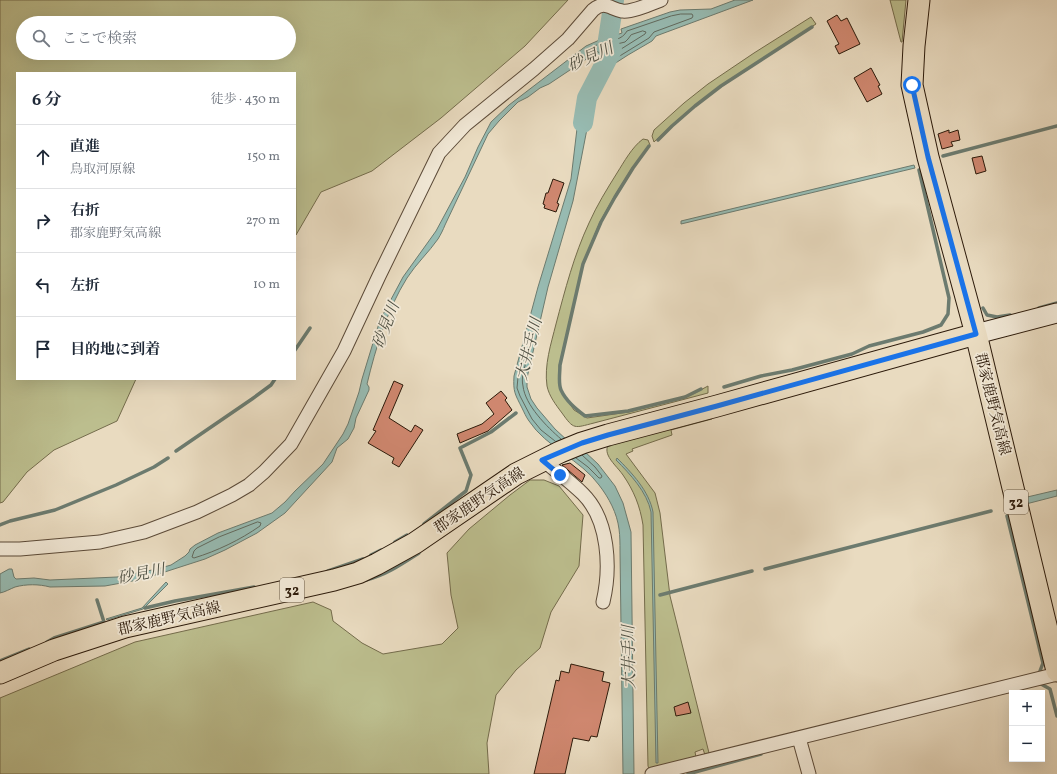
<!DOCTYPE html>
<html lang="ja">
<head>
<meta charset="utf-8">
<style>
	body { margin:0; font-family:Vollkorn,"Noto Serif JP",serif; background:#f2f2f3; color:#1f2937 }
	.controls { position:absolute; right:12px; bottom:12px; display:grid; overflow:hidden; border-radius:0px; box-shadow:0 4px 16px #0002 }
	.controls button { width:36px; height:36px; display:grid; place-items:center; padding:0; border:0; border-bottom:1px solid #e0e1e3; background:#fff; color:#1f2937; font:20px sans-serif }
	.stop { position:absolute; width:12px; height:12px; margin:-9px; border:3px solid #1a73e8; border-radius:50%; background:#fff }
	.stop.end { background:#1a73e8; border-color:#fff; box-shadow:0 1px 4px #0008 }
	.list { margin:0; padding:0; list-style:none }
	h2 { display:flex; justify-content:space-between; align-items:center; height:52px; margin:0; padding:0 16px; font-size:17px }
	h2 small { font-size:13px; font-weight:400; color:#747a83 }
	.list li { display:grid; grid-template-columns:26px 1fr auto; gap:12px; align-items:center; box-sizing:border-box; height:64px; padding:0 16px; border-top:1px solid #e0e1e3 }
	.list b { display:block; font-size:15px; white-space:nowrap }
	.list p { margin:0; font-size:13px; white-space:nowrap; color:#747a83 }
	.list em { font-size:13px; font-style:normal; color:#747a83 }
	.icon { flex:none; width:22px; height:22px; fill:none; stroke:currentColor; stroke-width:2; stroke-linecap:round; stroke-linejoin:round }
	.map { position:relative; flex:none; width:1057px; height:774px; overflow:hidden }
	.search { position:absolute; background:#fff; box-shadow:0 4px 16px #0002; left:16px; top:16px; width:280px; height:44px; display:flex; align-items:center; gap:10px; box-sizing:border-box; padding:0 14px; border-radius:22px; color:#747a83; font-size:15px }
	.panel { position:absolute; background:#fff; box-shadow:0 4px 16px #0002; left:16px; top:72px; width:280px; height:308px; border-radius:0px }
	.map>svg:first-child { display:block }
	.green { fill:#bcbe8e; stroke:#746c4c; fill-rule:evenodd }
	.water { fill:#97bbb2; stroke:#6c7b6f }
	.lines { fill:none; stroke-linecap:round; stroke-linejoin:round }
	.shore { stroke:#626a5e; stroke-width:1 }
	.stream { stroke:#6c7b6f; stroke-width:3.5 }
	.river { stroke:#97bbb2; stroke-width:20 }
	.building { fill:#cf876f; stroke:#2c1a0a }
	.street-casing { stroke:#5b4a38; stroke-width:15 }
	.secondary-casing { stroke:#2c1a0a; stroke-width:21 }
	.primary-casing { stroke:#2c1a0a; stroke-width:23 }
	.street { stroke:#f1e8d6; stroke-width:13 }
	.secondary { stroke:#f1e8d6; stroke-width:19 }
	.primary { stroke:#e9dbc0; stroke-width:21 }
	.route { stroke:#1a73e8; stroke-width:5 }
	.labels { text-anchor:middle; stroke-width:3.5; stroke-linejoin:round; paint-order:stroke }
	.shield { fill:#f1e8d6; stroke:#675847; stroke-width:1 }
	.shield-label { font-size:14px; font-weight:bold; fill:#2c1a0a }
	.street-label { font-size:15px; fill:#2c1a0a; stroke:#f1e8d6 }
	.water-label { font-size:16px; font-style:italic; fill:#515245; stroke:#f1e8d6 }
</style>
</head>
<body>
<div class="map">
<svg width="1057" height="774" viewBox="0 0 1057 774">
	<rect width="100%" height="100%" fill="#e9dbc0"/>
	<filter id="stains"><feTurbulence type="fractalNoise" baseFrequency=".005" numOctaves="4"/><feColorMatrix values="0 0 0 0 .2 0 0 0 0 .09 0 0 0 0 .02 0 0 0 .5 -.17"/></filter>
	<radialGradient id="worn" r=".72"><stop offset=".6" stop-color="#630" stop-opacity="0"/><stop offset="1" stop-color="#630" stop-opacity=".3"/></radialGradient>
	<path class="green" d="M0,0h568l-43,46 -84,72 -69,53 -51,21 -25,43 -1,-162h-278v306h119l-19,42 -63,29 -27,22 -24,30 -3,1zM23,23h266v30h-266z
		M890,0h16l-4,42h-1z
		M811,17l5,7 -96,62 -25,19 -23,20 -18,17 -2,-6 2,-6 30,-27 24,-19 46,-31z
		M643,139l5,1 2,5 -18,23 -18,29 -14,25 -17,41 -24,103v17l2,8 13,19 13,8 42,-6 57,-15 9,-4 13,-7v7l-114,30c-20,5 -20,7 -32,-10 -6,-8 -13,-17 -15,-27 -3,-21 4,-42 9,-62 9,-34 18,-69 33,-101 8,-18 18,-34 28,-50 7,-11 15,-26 26,-34z
		M714,415l-2,4 -41,11 1,5 -40,14 1,2 -7,3 29,39 5,20 10,83 40,161 -4,1 -3,-9 -8,3 1,5 -46,14 -2,-5 -5,-241c-3,-19 -9,-34 -20,-50 -5,-7 -12,-13 -15,-20 -2,-5 -1,-8 1,-12z
		M530,480h14l15,6 24,29 -4,51 -28,46 -11,36 -24,22 -20,25 -9,48 2,31h-489v-76l135,-56 178,-40 18,8 2,11 29,22 21,11 59,-10 16,-16 -7,-33 -4,-42 22,-24 41,-34z"/>
	<path class="water" d="M735,0h18l-97,36 -4,5 -24,14 -31,20 2,-17 -2,-3 -6,1 -42,28 -9,4 -12,9 -10,5 -19,19 -11,13 -43,91c-2,5 -4,9 -7,14 -9,13 -22,25 -31,39 -20,32 -31,69 -40,106l2,3v3l-13,28 -2,10 -6,11 -11,9 -5,14 -47,51 -28,20 -32,17 -20,9 -62,20 -38,7 -55,1c-11,-3 -24,-3 -35,0 -5,2 -10,5 -15,6v-19l9,-5h3l2,8 2,2 18,-1 16,2 67,-3 40,-8 14,-4 14,-9 4,-4 1,-3 5,-4 23,-12 54,-20 13,-11 10,-11 28,-27 20,-30 5,-10 11,-32 3,-13 18,-59 23,-43 33,-46 29,-54 13,-30 13,-25 18,-17 77,-59 18,-8h3l15,-5 -1,-4 49,-17 10,-2 31,-1z
		M581,95l12,3 -20,103 -25,86 -21,91v9l4,12 6,9 18,21 14,13 15,9 14,13 17,22 8,17 8,29 3,242h-11l-3,-223c0,-7 0,-15 -1,-22 -2,-16 -10,-31 -20,-44 -18,-25 -53,-38 -70,-64 -3,-4 -5,-9 -7,-13 -7,-14 -9,-16 -8,-32l24,-89 33,-108z
		M914,165l1,3 -234,56v-3z
		M617,458c15,15 32,33 36,54l5,251h-2l-5,-251c-4,-20 -21,-38 -35,-52z
		M1057,490v6l-31,8 -3,-6z
		M166,582l2,2 -25,25 -36,11 -1,-1 36,-11z"/>
	<g class="lines">
		<path class="shore" d="M681,14h11l1,2 -1,2 -38,14 -5,6 -44,27 -2,-1c-1,-9 -1,-13 -11,-13l-2,-1 1,-2c4,-2 9,-5 13,-6 9,-2 18,-2 23,-11l44,-15z
			M643,31l3,1 -1,2 -35,22 -3,-1 -3,-5 1,-3 20,-5 3,-3 3,-4z
			M555,441l-14,-11 -9,-11 -12,-23 -3,-8 1,-11 5,-17h2l1,2c-2,8 -5,16 -3,24 2,19 24,41 38,53
			M576,458l12,9 11,11h2l1,-2 -7,-9 -13,-12
			M258,522l3,1 -1,3c-20,14 -43,25 -66,32l-2,-1 2,-6 3,-3 22,-11z"/>
		<path class="stream" d="M658,140l14,-14 23,-20 26,-20 91,-59
			M649,146l-16,22 -18,29 -14,25 -18,42 -23,101c0,8 -2,18 1,25 5,11 15,19 24,26l43,-5 57,-14 16,-8
			M943,156l114,-30
			M983,308l4,7 10,2 13,-2
			M1039,308l18,-5
			M295,350l15,-22
			M724,387l37,-11 31,-6 60,-16 17,-8 54,-14 18,-7 7,-11 1,-16 -30,-128
			M176,451l76,-52 19,-14 4,-6
			M1007,516l36,147 -3,8
			M424,524l42,-33 5,-16 -11,-27 31,-16 25,-19
			M0,525l10,-4 45,-11 61,-25 38,-18 14,-9
			M395,542l12,-7
			M371,555l10,-5
			M765,569l226,-58
			M328,571l35,-12
			M366,580c20,-5 36,-16 53,-27v-2
			M660,595l92,-24
			M145,608l30,-7 79,-14
			M47,642l7,-4 50,-16 -7,-22
			M0,661l29,-12
			M1041,684l9,5 7,27
			M688,774l73,-20"/>
		<path class="river" d="M607,46l7,-46
			M583,123l4,-25 25,-48"/>
	</g>
	<path class="building" d="M837,15l4,6 6,-3 13,26 -21,10 -4,-8 4,-2 -12,-23z
		M871,68l9,17 -2,1 4,8 -15,8 -13,-24z
		M949,130v3l9,-3 2,10 -9,2 2,4 -11,3 -4,-15z
		M982,156l4,15 -10,3 -4,-16z
		M553,179l11,4 -7,20 2,1 -3,8 -12,-4 1,-3 -2,-1 3,-11h2z
		M394,381l9,4 -14,33 22,14 4,-7 8,5 -24,37 -7,-4 2,-5 -26,-15 8,-12 -3,-1z
		M501,391l6,7 -2,2 7,10 -24,21 -28,12 -3,-9 25,-10 12,-10 -8,-11z
		M570,463l15,12 -3,7 -20,-17z
		M571,664l33,8 -2,9 8,2 -13,54 -6,-1 -2,5 -16,-3 -8,36h-31l22,-94 3,1 2,-10 8,2z
		M688,702l3,11 -15,3 -2,-9z"/>
	<g class="lines">
		<g class="street-casing">
			<path id="street" d="M543,460c13,11 28,22 40,34 26,26 28,74 20,108
				M0,549h20l80,-7 44,-10 53,-20 35,-17 17,-10 15,-13 27,-28 53,-93 35,-75 60,-123 26,-28 69,-56 34,-30 25,-29c12,-10 17,-1 29,1 8,2 31,-8 39,-11
				M799,738l10,36
				M652,774l405,-100"/>
		</g>
		<g class="secondary-casing">
			<path id="secondary" d="M976,334l81,-21"/>
		</g>
		<g class="primary-casing">
			<path id="primary" d="M919,0l-5,46 -2,39 16,72 48,177 81,337
				M0,673l54,-23 71,-23 209,-47 24,-7 19,-9 38,-21 101,-69 44,-22 22,-9 26,-8 109,-29 259,-72"/>
		</g>
		<use href="#street" class="street"/>
		<use href="#secondary" class="secondary"/>
		<use href="#primary" class="primary"/>
	</g>
	<g class="lines">
		<path class="route" d="M560,475l-18,-15 40,-17 26,-8 109,-29 259,-72 -48,-177 -16,-72"/>
	</g>
	<g class="labels">
		<g class="shield">
			<rect x="1004" y="490" width="24" height="24" rx="3"/>
			<rect x="280" y="578" width="24" height="24" rx="3"/>
		</g>
		<g class="shield-label">
			<text x="1016" y="507">32</text>
			<text x="292" y="595">32</text>
		</g>
		<g class="street-label">
			<text transform="translate(993 404) rotate(76)" y="5">郡家鹿野気高線</text>
			<text transform="translate(479 500) rotate(-34)" y="5">郡家鹿野気高線</text>
			<text transform="translate(169 618) rotate(-13)" y="5">郡家鹿野気高線</text>
		</g>
		<g class="water-label">
			<text transform="translate(590 56) rotate(-24)" y="6">砂見川</text>
			<text transform="translate(385 325) rotate(-69)" y="6">砂見川</text>
			<text transform="translate(528 349) rotate(-76)" y="6">大井手川</text>
			<text transform="translate(141 573) rotate(-11)" y="6">砂見川</text>
			<text transform="translate(628 657) rotate(-91)" y="6">大井手川</text>
		</g>
	</g>
	<rect width="100%" height="100%" filter="url(#stains)"/>
	<rect width="100%" height="100%" fill="url(#worn)"/>
</svg>
<div class="controls">
<button>+</button>
<button>−</button>
</div>
<div class="stop" style="left:912px;top:85px"></div>
<div class="stop end" style="left:560px;top:475px"></div>
<div class="search"><svg class="icon" aria-label="search" viewBox="0 0 24 24"><circle cx="10" cy="10" r="6"/><path d="M15 15l6 6"/></svg>ここで検索</div>
<section class="panel">
<h2>6 分<small>徒歩 · 430 m</small></h2>
<ul class="list">
<li><svg class="icon" aria-label="ahead" viewBox="0 0 24 24"><path d="M12 20V5M6 11l6-6 6 6"/></svg><div><b>直進</b><p>鳥取河原線</p></div><em>150 m</em></li>
<li><svg class="icon" aria-label="right" viewBox="0 0 24 24"><path d="M7 20v-9h11M14 6l5 5-5 5"/></svg><div><b>右折</b><p>郡家鹿野気高線</p></div><em>270 m</em></li>
<li><svg class="icon" aria-label="left" viewBox="0 0 24 24"><path d="M17 20v-9H6M10 6l-5 5 5 5"/></svg><div><b>左折</b></div><em>10 m</em></li>
<li><svg class="icon" aria-label="arrive" viewBox="0 0 24 24"><path d="M6 21V4h12l-3 4 3 4H6"/></svg><div><b>目的地に到着</b></div></li>
</ul>
</section>
</div>
</body>
</html>
